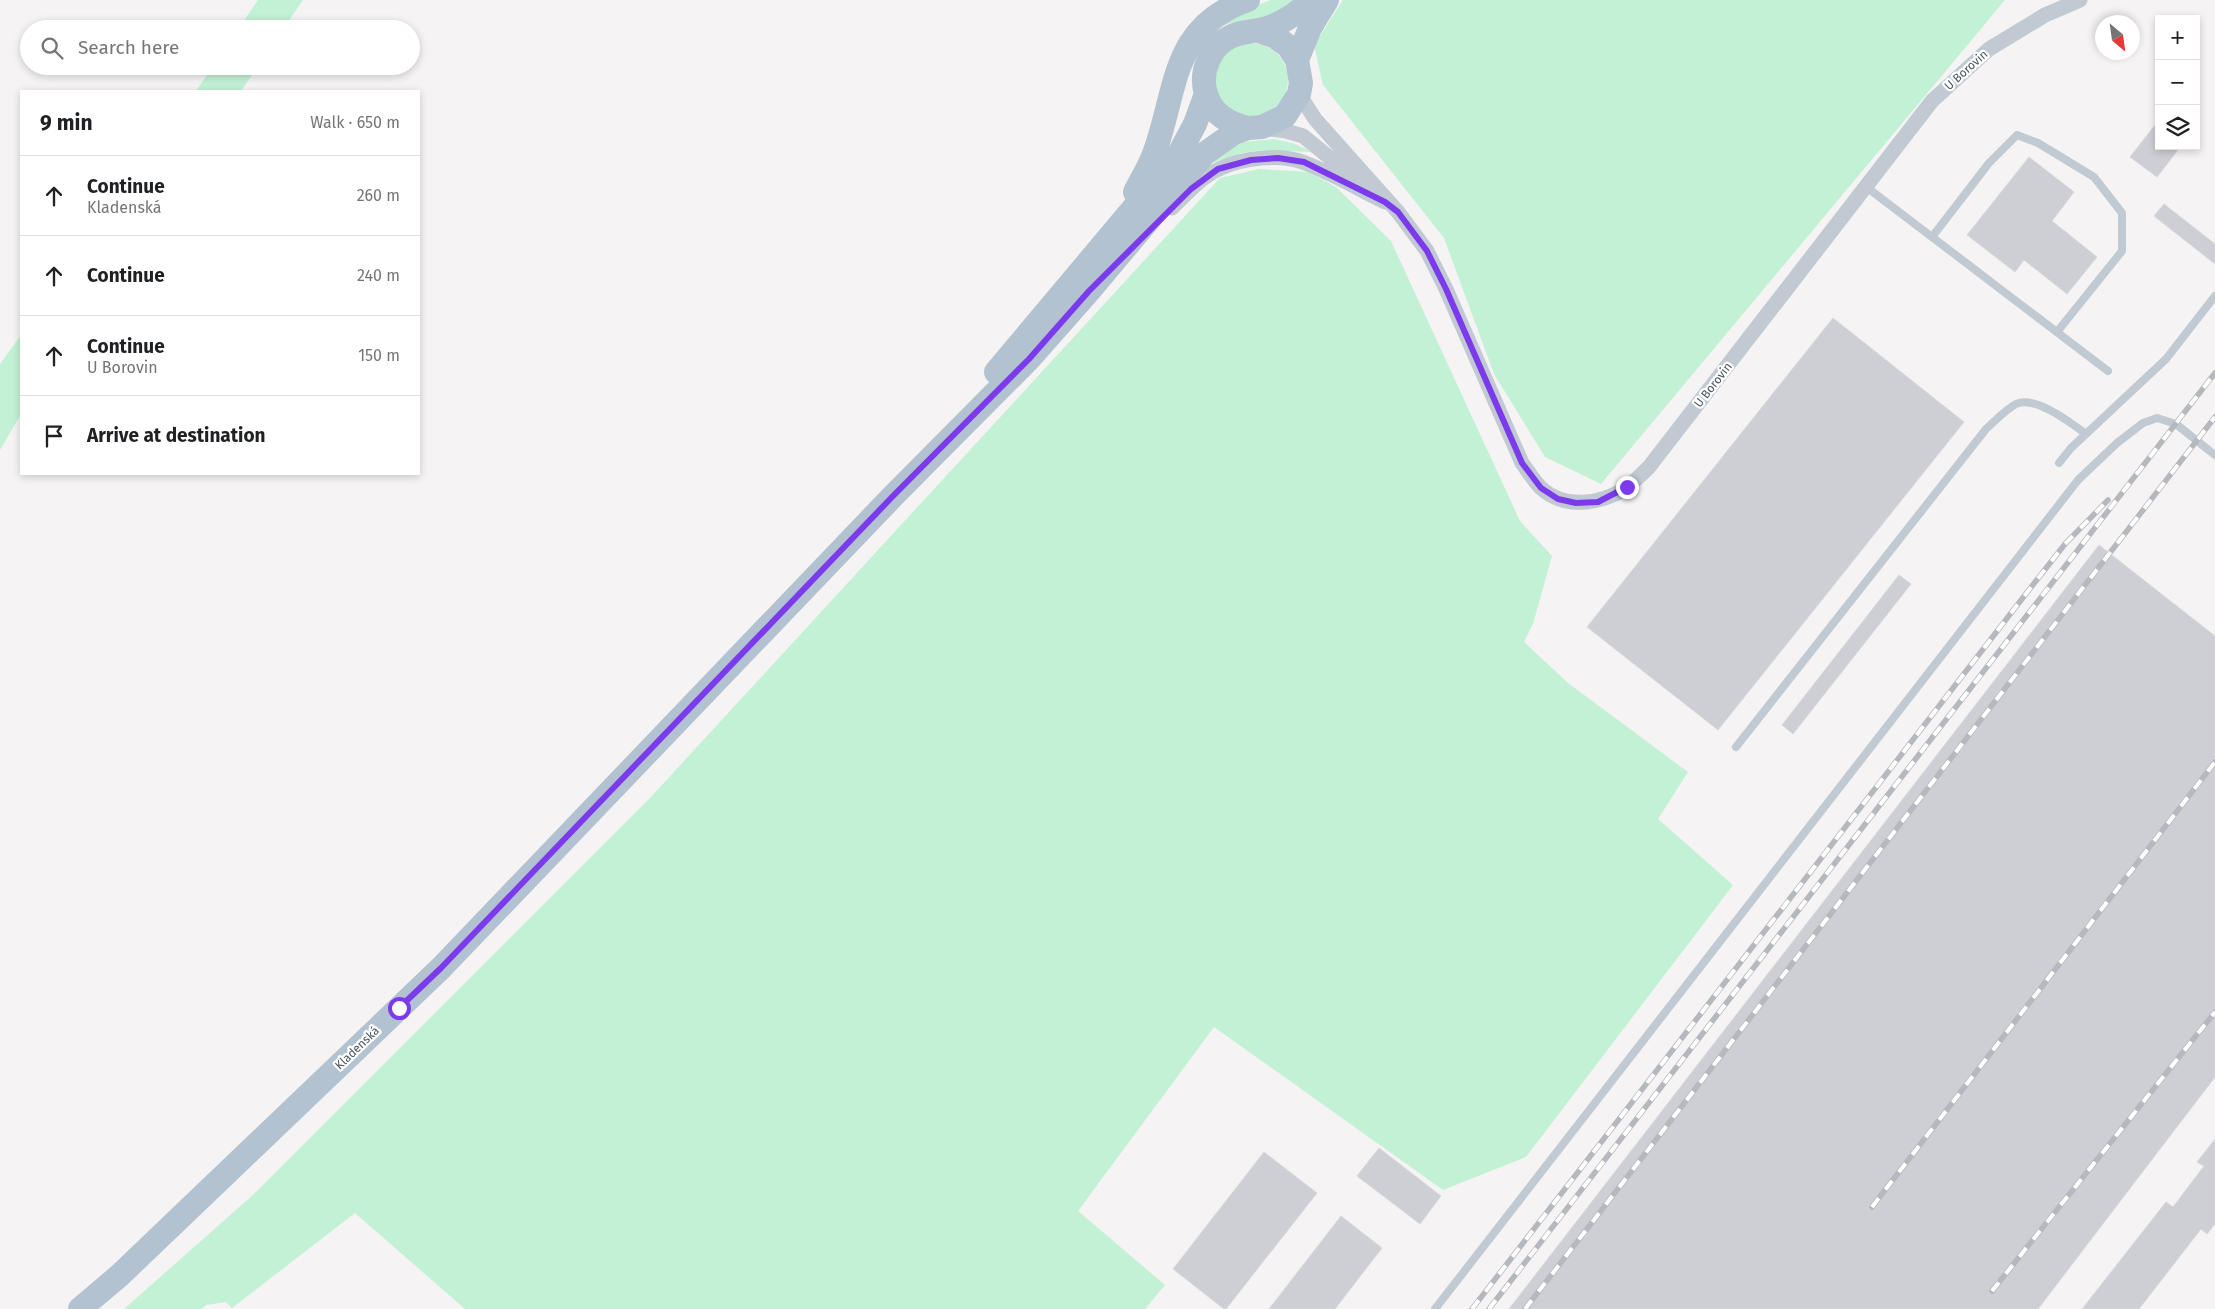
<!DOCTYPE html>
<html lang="en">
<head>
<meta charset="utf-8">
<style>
	body { margin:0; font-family:"Fira Sans",sans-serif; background:#f2f2f2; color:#202124 }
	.controls { position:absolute; right:15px; top:15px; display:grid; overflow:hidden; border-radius:0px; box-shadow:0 2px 8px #0003 }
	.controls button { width:45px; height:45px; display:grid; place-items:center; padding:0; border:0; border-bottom:1px solid #e0e0e0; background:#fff; color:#202124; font:25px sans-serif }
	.compass { position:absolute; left:2095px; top:15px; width:45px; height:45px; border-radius:50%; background:#fff; box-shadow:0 2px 8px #0003; rotate:151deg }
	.stop { position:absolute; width:15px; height:15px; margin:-11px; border:4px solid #7c3aed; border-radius:50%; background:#fff }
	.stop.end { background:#7c3aed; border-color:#fff; box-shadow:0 1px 5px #0008 }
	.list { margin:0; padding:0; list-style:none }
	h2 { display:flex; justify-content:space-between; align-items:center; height:65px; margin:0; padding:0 20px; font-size:21px }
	h2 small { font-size:16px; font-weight:400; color:#757577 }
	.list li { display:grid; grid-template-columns:32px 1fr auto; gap:15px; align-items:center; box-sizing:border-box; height:80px; padding:0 20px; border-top:1px solid #e0e0e0 }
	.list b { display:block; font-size:19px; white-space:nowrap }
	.list p { margin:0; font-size:16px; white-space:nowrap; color:#757577 }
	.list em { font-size:16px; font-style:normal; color:#757577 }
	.icon { flex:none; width:28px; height:28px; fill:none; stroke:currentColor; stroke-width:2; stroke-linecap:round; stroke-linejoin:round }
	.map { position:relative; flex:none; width:2215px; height:1309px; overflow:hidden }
	.search { position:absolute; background:#fff; box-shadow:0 2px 8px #0003; left:20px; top:20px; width:400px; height:55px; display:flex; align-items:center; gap:12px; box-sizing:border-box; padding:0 18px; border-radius:28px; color:#757577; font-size:19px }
	.panel { position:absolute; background:#fff; box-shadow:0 2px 8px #0003; left:20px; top:90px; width:400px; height:385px; border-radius:0px }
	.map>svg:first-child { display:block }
	.green { fill:#c3f1d5 }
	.building { fill:#cdcfd5; stroke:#d7d9de }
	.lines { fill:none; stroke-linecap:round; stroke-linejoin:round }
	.service { stroke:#c1cad2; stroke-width:8 }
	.minor { stroke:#c1cad2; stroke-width:15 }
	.primary { stroke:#b3c2d1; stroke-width:24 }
	.rail-casing { stroke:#b5b8bd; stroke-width:5.5 }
	.rail { stroke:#fff; stroke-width:4; stroke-dasharray:11; stroke-linecap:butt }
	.route { stroke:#7c3aed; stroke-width:6 }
	.labels { text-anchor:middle; stroke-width:4.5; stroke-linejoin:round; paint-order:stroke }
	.street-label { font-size:12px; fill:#4a5661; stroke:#fff }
</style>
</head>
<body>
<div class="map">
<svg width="2215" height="1309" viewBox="0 0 2215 1309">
	<rect width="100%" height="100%" fill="#f5f3f3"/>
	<path class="green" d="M258,0h45l-20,29h-45z
		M1271,0h28l-28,18h-17l-31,7 17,-14z
		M1343,0h662l-404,484 -56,-27 -51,-83 -50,-136 -121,-153 -9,-40z
		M1214 80a37 37 0 1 1 74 0a37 37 0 1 1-74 0Z
		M213,66h45l-17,25h-45z
		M1274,139l18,4 17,7 1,2 -47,-2 -20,3 -35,11 26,-21z
		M1259,169l51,3 27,16 54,53 129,280 32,35 -19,68 -9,18 44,41 120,89 -30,47 75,66 -207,272 -83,33 -229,-163 -136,184 87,74 -20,24h-680l-110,-96 -123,95 -6,-6 -20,3 -4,4h-78l130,-115 396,-396 570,-620z
		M21,335v79l-21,36v-86z"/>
	<path class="building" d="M2159,120v26h22l-24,31 -27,-20z
		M2029,157l45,35 -22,29 45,36 -30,37 -43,-34 -9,12 -48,-37z
		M2164,204l51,40v20l-61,-48z
		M1833,318l131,104 -246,308 -131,-103z
		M2099,545l116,91v441l-177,232h-529z
		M1899,575l12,9 -118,150 -11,-9z
		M2215,1139v85l-8,10 -6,-5 -62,80h-57l84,-107 7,5 31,-41 -7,-4z
		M1379,1148l62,48 -21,28 -63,-48z
		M1264,1152l53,41 -91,116h-2l-51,-40z
		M1341,1216l41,32 -47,61h-66z"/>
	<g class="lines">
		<path class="service" d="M1865,186l243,185
			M1932,237l57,-74 28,-28 21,8 56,34 28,36v38l-65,81
			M2059,463l12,-15 95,-89 49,-63
			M1736,747l250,-318c9,-8 19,-19 30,-25 19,-9 55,19 70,30
			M1435,1309l643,-829 39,-37 26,-20 14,-5 19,6 39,31"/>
		<path class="minor" d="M1299,94l16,25 83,93 29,39 19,38 76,174c6,8 12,18 19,25 24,22 60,16 85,0 8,-6 16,-14 23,-21l283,-366 57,-52 56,-34 35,-15
			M1264,128l22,3 17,5 58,47
			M1172,208c13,-13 29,-31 47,-39 23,-11 61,-16 86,-6 27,10 53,26 80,39"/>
		<path class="primary" d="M1297,60l13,-32 17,-28
			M1248,128c-19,-4 -36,-14 -42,-34 -7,-23 5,-49 26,-58 13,-6 28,-4 41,-10 14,-6 27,-15 38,-26
			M1135,192c6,-12 14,-25 19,-38 24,-65 16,-127 94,-154
			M996,372l183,-218 16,-30 11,-30
			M80,1309l40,-34 321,-307 452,-472 136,-137 60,-68 115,-137 30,-21 14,-5 14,-1 23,-11 14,-22 2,-11 -4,-23 -9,-14 -14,-10 -15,-5"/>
		<g class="rail-casing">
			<path id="rail" d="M1872,1207l343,-445
				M1992,1291l223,-279
				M1472,1309l560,-723 33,-42 43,-44
				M1489,1309l726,-936
				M1525,1309l690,-892"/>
		</g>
		<use href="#rail" class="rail"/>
	</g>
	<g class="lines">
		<path class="route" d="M399,1008l42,-40 452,-472 136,-137 60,-68 102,-102 27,-20 33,-9 27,-2 26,4 81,40 13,10 29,39 19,38 76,174 19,25 17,11 18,4 22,-1 29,-15"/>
	</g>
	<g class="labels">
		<g class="street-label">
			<text transform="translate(1966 70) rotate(-42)" y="4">U Borovin</text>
			<text transform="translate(1713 385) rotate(-52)" y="4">U Borovin</text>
			<text transform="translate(357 1048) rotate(-44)" y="4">Kladenská</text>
		</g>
	</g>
</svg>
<div class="controls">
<button>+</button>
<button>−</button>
<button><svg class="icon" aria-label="layers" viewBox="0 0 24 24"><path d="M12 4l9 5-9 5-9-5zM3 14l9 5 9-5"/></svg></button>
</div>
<svg class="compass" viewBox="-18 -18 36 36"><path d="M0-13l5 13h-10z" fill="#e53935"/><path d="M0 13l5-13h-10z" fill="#757577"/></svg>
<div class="stop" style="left:399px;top:1008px"></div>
<div class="stop end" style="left:1627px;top:487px"></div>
<div class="search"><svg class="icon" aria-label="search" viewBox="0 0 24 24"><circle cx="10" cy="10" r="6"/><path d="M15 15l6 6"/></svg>Search here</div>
<section class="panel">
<h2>9 min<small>Walk · 650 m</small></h2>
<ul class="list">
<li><svg class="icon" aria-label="ahead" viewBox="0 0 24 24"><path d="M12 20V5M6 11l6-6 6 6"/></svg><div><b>Continue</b><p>Kladenská</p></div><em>260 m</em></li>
<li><svg class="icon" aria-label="ahead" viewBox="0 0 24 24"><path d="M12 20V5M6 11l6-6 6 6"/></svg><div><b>Continue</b></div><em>240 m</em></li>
<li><svg class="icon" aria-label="ahead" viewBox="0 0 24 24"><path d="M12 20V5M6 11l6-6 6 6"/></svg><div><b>Continue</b><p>U Borovin</p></div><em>150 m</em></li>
<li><svg class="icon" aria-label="arrive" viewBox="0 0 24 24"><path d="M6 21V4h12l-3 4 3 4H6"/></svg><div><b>Arrive at destination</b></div></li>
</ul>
</section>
</div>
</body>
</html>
